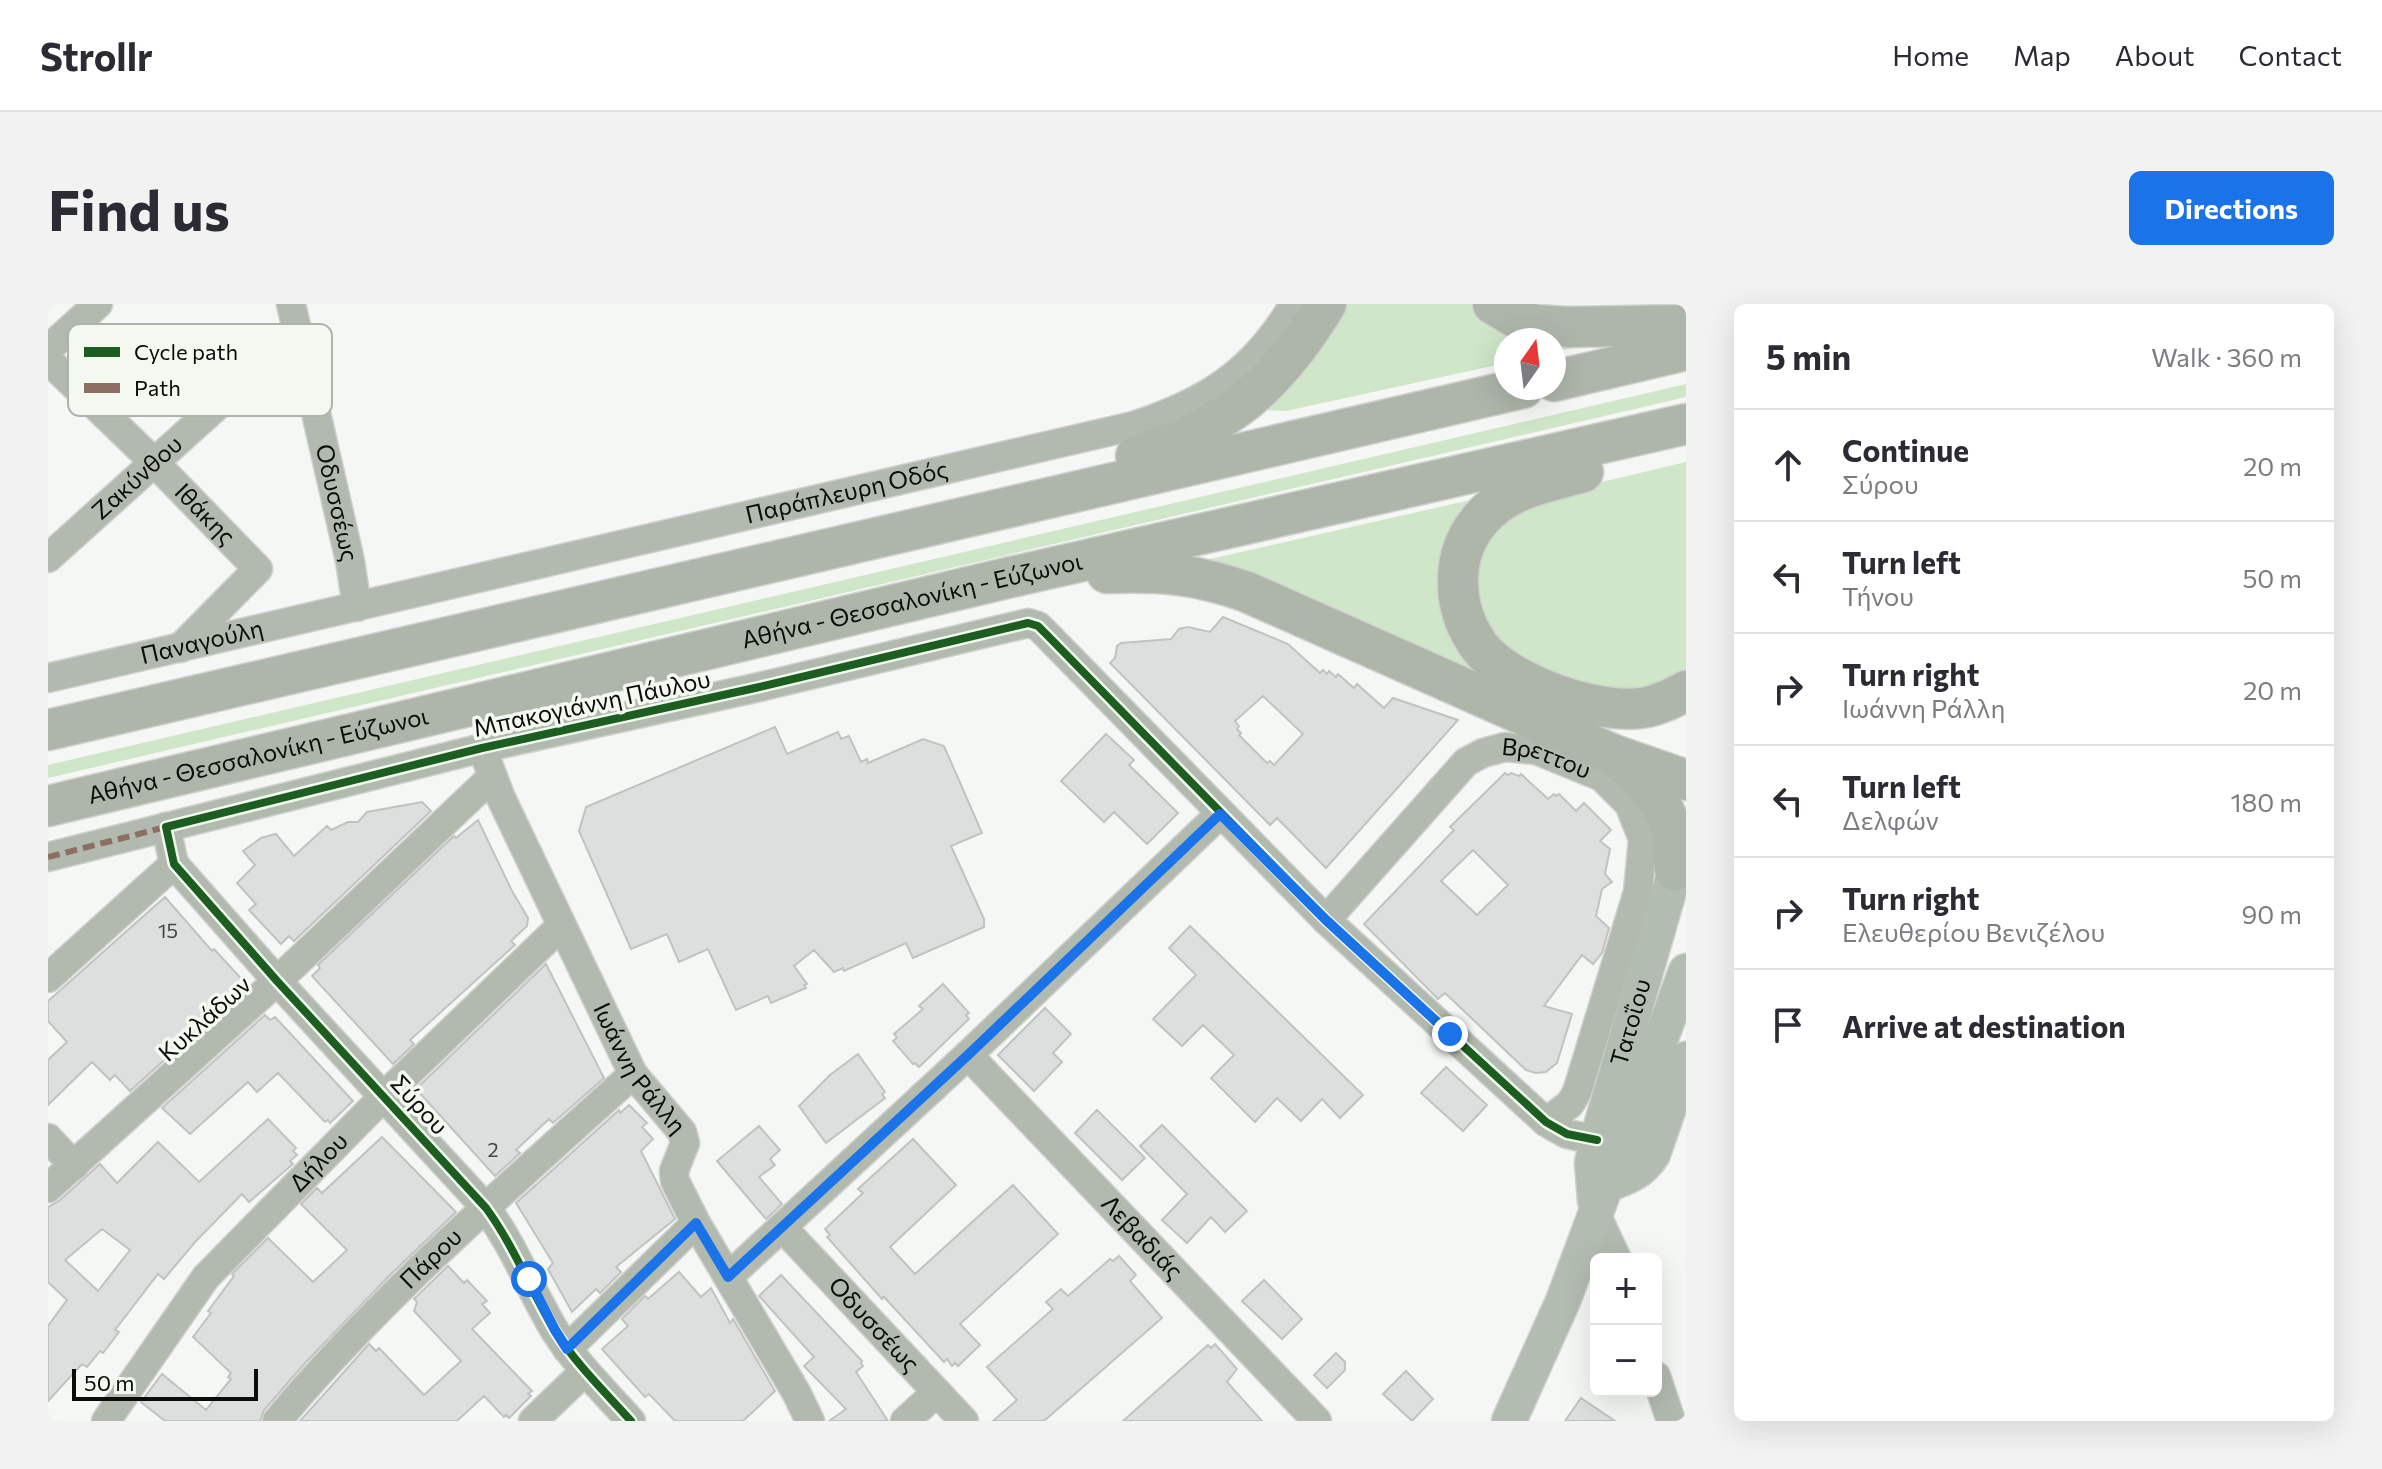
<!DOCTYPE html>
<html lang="en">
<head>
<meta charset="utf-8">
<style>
	body { margin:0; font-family:Commissioner,sans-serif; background:#f2f2f3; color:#2b2b33 }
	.controls { position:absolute; right:24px; bottom:24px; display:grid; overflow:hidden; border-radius:12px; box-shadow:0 8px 32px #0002 }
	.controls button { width:72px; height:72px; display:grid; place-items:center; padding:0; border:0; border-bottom:2px solid #e1e1e2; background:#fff; color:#2b2b33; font:40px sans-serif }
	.compass { position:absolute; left:1446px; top:24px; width:72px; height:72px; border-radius:50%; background:#fff; box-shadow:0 8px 32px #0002; rotate:14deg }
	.scale { position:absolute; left:24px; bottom:20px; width:186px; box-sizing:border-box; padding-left:8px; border:4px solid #0a0c0a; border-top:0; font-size:22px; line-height:28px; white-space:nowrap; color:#0a0c0a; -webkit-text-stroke:6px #f3f9f1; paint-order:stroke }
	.stop { position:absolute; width:24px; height:24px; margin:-18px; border:6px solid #1a73e8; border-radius:50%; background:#fff }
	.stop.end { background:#1a73e8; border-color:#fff; box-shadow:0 2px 8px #0008 }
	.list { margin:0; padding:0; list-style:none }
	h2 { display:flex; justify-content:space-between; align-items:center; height:104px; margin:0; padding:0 32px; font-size:34px }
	h2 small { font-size:26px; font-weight:400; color:#7c7c81 }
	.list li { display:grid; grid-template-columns:52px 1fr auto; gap:24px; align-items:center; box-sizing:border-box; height:112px; padding:0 32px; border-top:2px solid #e1e1e2 }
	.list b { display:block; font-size:30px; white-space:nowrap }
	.list p { margin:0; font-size:26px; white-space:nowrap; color:#7c7c81 }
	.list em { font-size:26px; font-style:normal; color:#7c7c81 }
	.icon { flex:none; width:44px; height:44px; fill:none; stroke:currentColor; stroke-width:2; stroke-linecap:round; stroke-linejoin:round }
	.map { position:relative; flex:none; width:1638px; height:1117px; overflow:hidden; border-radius:12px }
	header { display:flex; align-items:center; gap:48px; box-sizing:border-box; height:112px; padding:0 40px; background:#fff; border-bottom:2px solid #e1e1e2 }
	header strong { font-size:38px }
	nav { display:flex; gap:44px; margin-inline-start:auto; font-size:28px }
	.intro { display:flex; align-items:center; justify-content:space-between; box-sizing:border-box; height:192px; padding:0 48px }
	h1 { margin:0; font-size:56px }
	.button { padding:20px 36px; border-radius:12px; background:#1a73e8; color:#fff; font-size:28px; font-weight:700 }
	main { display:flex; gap:48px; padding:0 48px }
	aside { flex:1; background:#fff; border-radius:12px; box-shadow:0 8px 32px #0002 }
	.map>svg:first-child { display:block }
	.green { fill:#cfe6c8 }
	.building { fill:#dddede; stroke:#c1c3c3; stroke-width:2; fill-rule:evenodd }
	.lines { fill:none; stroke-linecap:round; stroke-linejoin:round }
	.minor-casing { stroke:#cfd1cf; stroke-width:31 }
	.major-casing { stroke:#cfd1cf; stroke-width:37 }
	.highway-casing { stroke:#cfd1cf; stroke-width:43 }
	.minor { stroke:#b2baaf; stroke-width:28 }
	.major { stroke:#b3bcb1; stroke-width:34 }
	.highway { stroke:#adb6a8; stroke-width:40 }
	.quiet { stroke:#8d6e63; stroke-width:6; stroke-dasharray:12 6; stroke-linecap:butt }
	.cycleway-casing { stroke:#f3f9f1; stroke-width:13 }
	.cycleway { stroke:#1b5e20; stroke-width:8 }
	.route { stroke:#1a73e8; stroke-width:10 }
	.labels { text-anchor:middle; stroke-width:7; stroke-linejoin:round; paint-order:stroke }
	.number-label { font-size:20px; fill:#424442 }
	.street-label { font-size:24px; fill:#0a0c0a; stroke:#f3f9f1 }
	.key { fill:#f3f9f1; stroke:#adb2ac; stroke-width:2 }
	.key-label { font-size:22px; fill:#0a0c0a }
</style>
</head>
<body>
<header>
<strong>Strollr</strong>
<nav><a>Home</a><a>Map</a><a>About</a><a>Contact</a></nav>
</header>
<div class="intro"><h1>Find us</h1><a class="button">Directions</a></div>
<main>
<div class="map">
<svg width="1638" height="1117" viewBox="0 0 1638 1117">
	<rect width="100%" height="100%" fill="#f4f7f3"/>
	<path class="green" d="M1298,0h129l122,39 -43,9v-12h-48v23l-220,48 -28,-1 60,-62z
		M1638,80v13l-1638,381v-13z
		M1638,158v208l-23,15 -40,11 -93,-29 -44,-32 -15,-72 8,-23 64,-44z
		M1427,195l-14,17 30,164 -283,-117 2,-4z"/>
	<path class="building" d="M1175,313l65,27 32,29 3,-3 4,4 2,-3 7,6 2,-3 16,14 3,-4 27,24 9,-10 65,22 -132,148 -49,-50 -7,7 -160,-162 5,-5 2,-12 4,-3 50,-4 8,-10 9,-2 22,5zM1215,392l40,38 -29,31 -4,-4 -3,2 -28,-28 2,-2 -4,-4 2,-3 -4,-5z
		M727,423l12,27 51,-22 3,7 8,-3 12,26 6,-3 1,4 55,-24 21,7 38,87 -31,13 33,73v8l-71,31 -7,-15 -62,28 -1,-3 -9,4 -20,-22 -20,16 13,18 -3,1 2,3 -35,15 -3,-7 -32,14 -28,-61 -29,13 -12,-28 -36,15 -52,-118 7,-24z
		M1058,430l28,26 -5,5 49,48 -31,31 -33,-32 -10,10 -43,-41z
		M1457,469l3,2 3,-2 8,3 2,-2 27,25 6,-5 2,2 3,-2 17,17 8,-8 27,27 -11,11 10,8 -5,25 7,8 -10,7 -6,27 13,12 -7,25 -9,11 -11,-9 -38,51 28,8 -15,49 -11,9 -10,1 -10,-3 -81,-77 -7,6 -74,-75 90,-94 -4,-3zM1425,546l35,35 -31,30 -36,-34z
		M374,498l9,9 -137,130 -5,-5 -8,8 -32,-34 7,-6 -19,-21 18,-18 -12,-14 18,-13 15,-4 18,22 33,-30 4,4 17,-8h10l9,-10z
		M430,516l34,71 16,27 -1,8 -16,15 4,4 -105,95 4,4 -21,20 -81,-88 8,-8 -2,-3 136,-129 2,2z
		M117,593l47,54 2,-2 33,36 -117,106 -15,-16 -5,5 -18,-18 -44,43v-45l19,-18 -19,-21v-20z
		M1142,622l173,169 -23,23 -18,-19 -21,22 -24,-23 -22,24 -44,-44 23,-23 -31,-30 -21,21 -29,-27 43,-44 -27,-27z
		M498,660l58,114 -51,45 -4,-4 -33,31 4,3 -25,23 -79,-87z
		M895,680l26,29 -3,2 3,4 -50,48 -4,-4 -2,1 -20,-23 4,-3 -3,-4 29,-25 -4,-3z
		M997,704l26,26 -18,19 9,9 -28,29 -36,-36z
		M217,711l5,5 5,-3 78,84 -23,22 -2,-3 -3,2 -47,-49 -21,19 -9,-10 -58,52 -28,-26z
		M810,750l27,38 -3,2 3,4 -59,45 -27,-37 31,-31z
		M1398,763l41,38 -24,26 -42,-38z
		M581,801l18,18 -5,4 11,12 -12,12 34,68 -59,48 5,5 -21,21 -4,-4 -24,23 -24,-43 5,-6 -37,-60 103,-93 1,3z
		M1049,806l48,48 -23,22 -47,-47z
		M220,815l28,29 -3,3 4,4 -7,6 3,3 -44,38 -7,-8 -46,47 -32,38 -6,-5 -43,56 4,2 -16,21 -3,-2 -13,16 -5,-3 -34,37v-75l19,-26 -19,-18v-75l11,-6 41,-37 17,19 41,-41 41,40zM54,925l28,21 -32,41 -33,-31z
		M1114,821l85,86 -22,21 -14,-15 -24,26 -25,-23 25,-26 -47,-48z
		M711,822l21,24 -10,9 5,6 -16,12 23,27 -16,15 -49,-58z
		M334,833l74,75 -64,61 -87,90 -41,47 -4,11h-95l-24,-19 21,-28 44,36 25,-31 -3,-2 3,-4 -38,-36 18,-24 -3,-2 26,-35 -2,-2 36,-36 45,44 34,-32 -46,-46 16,-16 5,5z
		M865,835l43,46 -66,62 25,27 98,-89 45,49 -98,90 20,21 -22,21 -3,-3 -3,3 -5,-7 -3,3 -60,-65 -2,2 -55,-62 3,-2 -5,-6 38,-36 -5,-4z
		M1071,952l17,19 -6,6 32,37 -118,103h-51l24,-21 -30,-33 66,-58 -7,-7 15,-13 7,7 42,-37 3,2z
		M400,962l16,17 3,-3 20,21 -5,3 8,9 -18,16 60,62 -4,3 3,2 -22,22 -3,-3 -2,2 -20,-21 -27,25h-157l69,-77 7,7 3,-3 45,47 37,-34 -47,-50 3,-9 -3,-3z
		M631,968l22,25 10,-9 19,35 3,-4 42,72 -32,30h-68l-26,-27 -4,3 -43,-48 26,-23 -6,-7 23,-23 3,3z
		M733,971l81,86 -1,2 2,3 -7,6 32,49h-59l17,-12 -42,-43 10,-9 -55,-61z
		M1216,976l38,39 -20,20 -40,-38z
		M1167,1040l22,25 -10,13 35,39h-139l85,-76 3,3z
		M1288,1049l9,9v8l-18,18 -13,-13z
		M1358,1067l27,28 -21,22 -29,-27z
		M1533,1094l34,23h-50z"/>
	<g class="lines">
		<g class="minor-casing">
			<g id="minor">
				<path id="s1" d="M243,0l59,257 7,46"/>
				<path d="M0,45l50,-45"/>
				<path id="s2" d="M0,56l105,101 105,108 -78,79"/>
				<path id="s3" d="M0,254l250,-225"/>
				<path id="s4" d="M0,374l1085,-252c74,-24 121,-54 161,-122"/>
				<path id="s5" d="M434,444l19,50 132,276 49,58 3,11 -11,28 1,10 21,42 101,171 13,27"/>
				<path d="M118,523l8,37 103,117 209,227c28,38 45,83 69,123 21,33 50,61 76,90"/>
				<path d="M0,553l434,-109 273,-60 273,-65 10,3 10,10 278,284 220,202 21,12 30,6"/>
				<path id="s6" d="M1278,616l140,-158 17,-9 22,-6 31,3 66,27 27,27 14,35 -5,53 -61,200 -7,12 -24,18"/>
				<path d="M0,674l126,-114"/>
				<path id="s7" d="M920,751l349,366"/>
				<path d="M0,834l26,28"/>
				<path d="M0,884l229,-207 214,-203"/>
				<path d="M1548,910l21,45"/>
				<path id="s8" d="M734,923l182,194"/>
				<path d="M680,973l240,-222 252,-241"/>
				<path d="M519,1045l129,-126"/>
				<path d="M1608,1072l15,45"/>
				<path id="s9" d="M58,1117l100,-144 178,-181 176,-169"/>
				<path id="s10" d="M229,1117c106,-127 234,-236 356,-347"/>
				<path d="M485,1117l52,-50"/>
				<path d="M857,1117l31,-28"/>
			</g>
		</g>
		<g class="major-casing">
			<g id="major">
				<path d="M1561,880c19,-7 33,-12 44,-30l33,-95"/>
				<path id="s11" d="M1547,897l-3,-38 5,-23 86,-297"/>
				<path d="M1461,1117l54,-120 123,-330"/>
			</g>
		</g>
		<g class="highway-casing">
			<g id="highway">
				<path d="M1445,0l27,16 16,5 33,2 117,-2"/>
				<path d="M1506,77l132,-31"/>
				<path d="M1088,152c92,-30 140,-69 190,-152"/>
				<path d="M1535,168c-28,8 -62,14 -86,32 -24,18 -38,43 -39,73 -1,25 6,48 21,69 28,38 122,71 168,61 14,-3 26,-9 39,-16"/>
				<path d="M1059,269c54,-2 89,1 140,19l367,163 72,25"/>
				<path d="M0,426l1475,-342"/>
				<path d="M1572,456c20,19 41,38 50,65 4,14 3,31 5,45"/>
				<path id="s12" d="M0,502l959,-228 679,-154"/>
			</g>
		</g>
		<use href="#minor" class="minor"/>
		<use href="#major" class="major"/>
		<use href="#highway" class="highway"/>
		<path class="quiet" d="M0,553l118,-30"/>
		<g class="cycleway-casing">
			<path id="cycleway" d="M583,1117c-26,-29 -55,-57 -76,-90 -24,-40 -41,-85 -69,-123l-209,-227 -103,-117 -8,-37 316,-79 273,-60 273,-65 10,3 10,10 278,284 220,202 21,12 30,6"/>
		</g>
		<use href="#cycleway" class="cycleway"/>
	</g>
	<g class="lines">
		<path class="route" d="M481,975l26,51 12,19 129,-126 32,54 240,-222 252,-241 106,106 124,114"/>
	</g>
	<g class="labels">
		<g class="number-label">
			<text x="120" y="634">15</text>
			<text x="445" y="853">2</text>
		</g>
		<g class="street-label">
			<text dy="8" stroke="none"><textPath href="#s3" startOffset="120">Ζακύνθου</textPath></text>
			<text dy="8" stroke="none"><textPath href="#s4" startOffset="820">Παράπλευρη Οδός</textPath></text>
			<text dy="8" stroke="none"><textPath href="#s1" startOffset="204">Οδυσσέως</textPath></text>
			<text dy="8" stroke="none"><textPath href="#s2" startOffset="220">Ιθάκης</textPath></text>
			<text dy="8" stroke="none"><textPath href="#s12" startOffset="888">Αθήνα - Θεσσαλονίκη - Εύζωνοι</textPath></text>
			<text dy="8" stroke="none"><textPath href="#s4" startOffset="158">Παναγούλη</textPath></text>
			<text transform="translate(544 400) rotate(-12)" y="8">Μπακογιάννη Πάυλου</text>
			<text dy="8" stroke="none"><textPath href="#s12" startOffset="216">Αθήνα - Θεσσαλονίκη - Εύζωνοι</textPath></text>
			<text dy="8" stroke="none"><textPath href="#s6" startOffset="296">Βρεττου</textPath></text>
			<text transform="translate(157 715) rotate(-42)" y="8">Κυκλάδων</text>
			<text dy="8" stroke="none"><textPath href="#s11" startOffset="184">Τατοΐου</textPath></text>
			<text dy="8" stroke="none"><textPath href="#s5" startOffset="358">Ιωάννη Ράλλη</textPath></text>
			<text transform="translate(371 801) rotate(47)" y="8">Σύρου</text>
			<text dy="8" stroke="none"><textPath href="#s9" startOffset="336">Δήλου</textPath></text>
			<text dy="8" stroke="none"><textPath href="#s7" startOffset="252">Λεβαδιάς</textPath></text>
			<text dy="8" stroke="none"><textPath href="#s10" startOffset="224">Πάρου</textPath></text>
			<text dy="8" stroke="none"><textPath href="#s8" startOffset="134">Οδυσσέως</textPath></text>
		</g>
	</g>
	<rect x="20" y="20" width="264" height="92" rx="12" class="key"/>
	<rect x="36" y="43" width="36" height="10" fill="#1b5e20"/>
	<rect x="36" y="79" width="36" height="10" fill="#8d6e63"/>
	<g class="key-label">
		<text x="86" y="56">Cycle path</text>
		<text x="86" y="92">Path</text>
	</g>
</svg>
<div class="controls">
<button>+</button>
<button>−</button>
</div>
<svg class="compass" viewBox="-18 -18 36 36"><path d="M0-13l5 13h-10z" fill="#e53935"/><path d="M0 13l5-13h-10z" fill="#7c7c81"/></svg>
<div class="scale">50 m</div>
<div class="stop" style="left:481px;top:975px"></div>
<div class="stop end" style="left:1402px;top:730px"></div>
</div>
<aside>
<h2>5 min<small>Walk · 360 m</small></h2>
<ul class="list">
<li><svg class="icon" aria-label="ahead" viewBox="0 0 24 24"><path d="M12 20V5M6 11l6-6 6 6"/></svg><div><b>Continue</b><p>Σύρου</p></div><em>20 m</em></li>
<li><svg class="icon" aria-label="left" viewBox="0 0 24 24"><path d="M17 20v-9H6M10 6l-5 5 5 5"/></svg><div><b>Turn left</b><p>Τήνου</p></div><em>50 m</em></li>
<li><svg class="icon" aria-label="right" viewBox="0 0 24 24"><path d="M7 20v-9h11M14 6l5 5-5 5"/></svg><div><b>Turn right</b><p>Ιωάννη Ράλλη</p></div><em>20 m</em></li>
<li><svg class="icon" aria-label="left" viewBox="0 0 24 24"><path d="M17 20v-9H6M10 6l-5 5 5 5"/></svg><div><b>Turn left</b><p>Δελφών</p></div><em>180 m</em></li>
<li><svg class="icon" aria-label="right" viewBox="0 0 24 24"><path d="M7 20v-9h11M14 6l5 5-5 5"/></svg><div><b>Turn right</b><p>Ελευθερίου Βενιζέλου</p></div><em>90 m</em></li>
<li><svg class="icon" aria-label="arrive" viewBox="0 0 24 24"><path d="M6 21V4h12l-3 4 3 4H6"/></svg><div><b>Arrive at destination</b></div></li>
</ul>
</aside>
</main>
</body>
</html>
